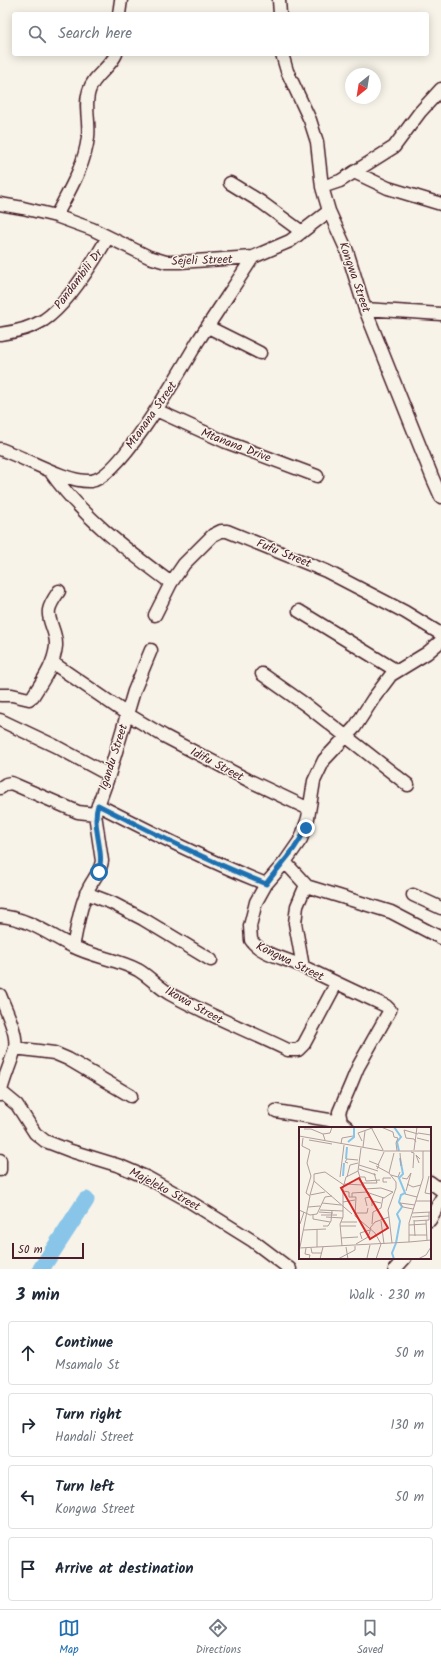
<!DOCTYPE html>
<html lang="en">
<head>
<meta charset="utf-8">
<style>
	body { margin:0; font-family:Kalam,sans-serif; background:#f2f2f3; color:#1f2937 }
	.compass { position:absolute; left:345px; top:68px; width:36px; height:36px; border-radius:50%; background:#fff; box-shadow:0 2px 10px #0003; rotate:210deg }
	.scale { position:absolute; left:12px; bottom:10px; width:72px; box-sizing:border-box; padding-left:4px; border:2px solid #4a1f2b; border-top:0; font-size:11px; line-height:14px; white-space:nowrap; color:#4a1f2b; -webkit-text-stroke:3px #f7f3e8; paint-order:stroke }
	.stop { position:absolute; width:12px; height:12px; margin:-9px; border:3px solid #1f6fb2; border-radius:50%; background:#fff }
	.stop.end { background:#1f6fb2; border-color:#fff; box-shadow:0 1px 4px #0008 }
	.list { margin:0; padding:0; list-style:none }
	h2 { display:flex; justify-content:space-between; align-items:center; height:52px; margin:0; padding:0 16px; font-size:17px }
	h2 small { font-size:13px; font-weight:400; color:#747a83 }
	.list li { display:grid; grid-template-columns:26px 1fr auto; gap:12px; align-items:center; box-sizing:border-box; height:64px; margin:0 8px 8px; padding:0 8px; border:1px solid #e0e1e3; border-radius:4px }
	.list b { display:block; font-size:15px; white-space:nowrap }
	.list p { margin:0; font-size:13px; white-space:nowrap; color:#747a83 }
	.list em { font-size:13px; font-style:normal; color:#747a83 }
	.icon { flex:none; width:22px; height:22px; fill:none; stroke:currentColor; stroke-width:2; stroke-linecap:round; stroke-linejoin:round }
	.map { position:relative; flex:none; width:441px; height:1269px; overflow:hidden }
	.search { position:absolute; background:#fff; box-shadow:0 2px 10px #0003; left:12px; right:12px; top:12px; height:44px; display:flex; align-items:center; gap:10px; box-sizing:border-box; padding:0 14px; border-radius:4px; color:#747a83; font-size:15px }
	.sheet { height:340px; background:#fff }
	nav { display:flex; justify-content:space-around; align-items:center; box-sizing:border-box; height:56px; border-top:1px solid #e0e1e3; background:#fff; font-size:11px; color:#747a83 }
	nav a { display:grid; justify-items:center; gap:2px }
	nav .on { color:#1f6fb2 }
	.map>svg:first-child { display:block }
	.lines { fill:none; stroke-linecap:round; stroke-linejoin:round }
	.river { stroke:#89c5e9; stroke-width:17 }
	.minor-casing { stroke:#4a1f2b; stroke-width:15 }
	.minor { stroke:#f7f3e8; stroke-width:12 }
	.route { stroke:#1f6fb2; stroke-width:5 }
	.labels { text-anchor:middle; stroke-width:3; stroke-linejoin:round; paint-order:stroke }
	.street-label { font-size:12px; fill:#4a1f2b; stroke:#f7f3e8 }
	.inset-river { fill:none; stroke:#89c5e9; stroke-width:2 }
	.inset-road { fill:none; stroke:#b29e9c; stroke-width:1 }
	.view { fill:#d62828; fill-opacity:0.15; stroke:#d62828; stroke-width:2 }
	.inset-edge { fill:none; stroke:#4a1f2b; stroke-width:2 }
</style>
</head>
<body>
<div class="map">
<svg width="441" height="1269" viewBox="0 0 441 1269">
	<rect width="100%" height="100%" fill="#f7f3e8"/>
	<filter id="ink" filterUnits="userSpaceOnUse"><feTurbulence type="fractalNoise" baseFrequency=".025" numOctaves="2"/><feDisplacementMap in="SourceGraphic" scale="8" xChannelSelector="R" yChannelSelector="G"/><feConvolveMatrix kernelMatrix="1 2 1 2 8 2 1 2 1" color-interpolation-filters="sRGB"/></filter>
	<g filter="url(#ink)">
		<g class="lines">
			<path class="river" d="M41,1269l45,-69"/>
			<g class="minor-casing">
				<path id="minor" d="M279,0l1,14
					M119,14l2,-14
					M282,54l5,17 23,49 7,22 5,45 7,24 18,40 18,58 68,170 8,18
					M354,172l34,16 53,16
					M230,183l31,19 41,30
					M322,187l18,-6 54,-34 26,-35 21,-23
					M0,204l23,4 33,8 36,13 57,28 17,5h14l73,-5 37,-16 39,-30
					M56,216c13,-25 29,-51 32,-79 2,-15 -4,-32 1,-46 4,-15 21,-23 27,-37
					M365,309l76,5
					M208,327l52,26
					M0,334c15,-2 31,-6 44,-14 23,-15 50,-59 64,-83
					M156,410l70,32 91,34
					M0,449c24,8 67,34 91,32 29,-3 91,-113 107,-140 18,-28 37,-56 55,-84
					M50,471c32,46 77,79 121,112
					M299,611l98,60
					M155,615l16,-32 13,-19 29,-29 8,-4h6l99,40 79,41 36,22
					M53,663l74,51 37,22 84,44 61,29
					M262,674l44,31 102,80
					M0,695h12l17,4 4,-3c10,-16 21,-31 23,-50 1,-14 -9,-25 -7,-36 1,-6 6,-13 10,-19
					M0,720l55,26 54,29
					M0,788l6,-4 5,-1 67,29 17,2 14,-39 25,-84 17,-41
					M98,805c55,28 110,56 168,79
					M285,862l21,23 -9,21 -2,17 8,44
					M306,886l85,26 50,26
					M86,893l26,10 31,16 68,41
					M413,895l28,13
					M0,916c28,2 48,18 72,30 21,11 45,13 66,24 12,7 20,17 32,24 38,21 79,37 118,56h10l6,-6 32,-60
					M73,947c4,-18 6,-38 14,-55 4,-11 13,-18 15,-31l-7,-47
					M0,995c5,14 18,38 15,53 -4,16 -12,31 -15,47
					M15,1048l39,5 14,6 63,37
					M0,1091l17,14 18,28 10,8 26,10 49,15 28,12 36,20 69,43 37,28
					M276,1111l65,11
					M348,1128l-7,-6 -2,-10 12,-28 7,-17 32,-57 -4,-4c-28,-13 -56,-26 -84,-40 -14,-7 -42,-12 -51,-26l-1,-14 6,-24 10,-18 19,-22 16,-23 7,-21 6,-37 10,-21 31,-33 18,-28 18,-24 36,-22 14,-12
					M0,1160v10
					M430,1182l11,8
					M430,1220l11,-21
					M395,1269l10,-11"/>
			</g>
			<use href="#minor" class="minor"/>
		</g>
	</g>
	<g class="lines" filter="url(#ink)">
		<path class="route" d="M99,872c6,-22 -8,-45 -1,-67 55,28 110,56 168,79 15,-21 29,-32 40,-56"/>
	</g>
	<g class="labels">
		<g class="street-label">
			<text transform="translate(202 260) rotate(-2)" y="4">Sejeli Street</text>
			<text transform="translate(355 277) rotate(71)" y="4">Kongwa Street</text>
			<text transform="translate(78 279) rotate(-53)" y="4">Pandambili Dr</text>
			<text transform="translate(151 415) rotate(-55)" y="4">Mtanana Street</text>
			<text transform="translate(236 445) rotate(21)" y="4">Mtanana Drive</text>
			<text transform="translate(284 553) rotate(22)" y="4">Fufu Street</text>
			<text transform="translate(113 757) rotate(-72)" y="4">Igandu Street</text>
			<text transform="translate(217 764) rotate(28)" y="4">Idifu Street</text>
			<text transform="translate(290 961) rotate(26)" y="4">Kongwa Street</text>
			<text transform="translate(194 1005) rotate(29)" y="4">Ikowa Street</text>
			<text transform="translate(165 1189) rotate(28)" y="4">Majeleko Street</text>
		</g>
	</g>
	<g transform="translate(299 1127)">
		<rect width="132" height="132" fill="#f7f3e8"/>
		<path class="inset-river" d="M95,0l7,10 -4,5 2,9M49,15l6,-5v-10M47,32l1,-12M44,49l1,-13M97,116l4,-22 -3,-7 5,-7 -3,-5 2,-7 4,-2 -6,-15 4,-4 -3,-16M95,132l-2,-6 4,-10"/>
		<path class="inset-road" d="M72,0l12,23M82,0l12,5 1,5 4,1 -2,5 1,8M5,2h7l12,5M119,6l13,2M0,9l85,15h47M118,11l12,3M10,13l23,4M26,13l-2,-6 7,-1 2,-6M63,14l-4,-8 17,-6M117,15l-2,-3 -8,-1 -2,-8 14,4M42,17l1,-6 11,-2M64,20l2,-16M115,23l3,-23M112,25l3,1 -1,15M101,26l1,13M70,34l10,4 -2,4M49,36l-3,-1 2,-3 11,1M120,36l-3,-8 4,4M60,38l19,6M79,38l6,-13M77,39l13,7M60,42l17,6M59,44l5,16 6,6 15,5 9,-6M15,47v7l38,33M15,47l11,-2 19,13M92,48l7,2 2,-5M130,49l-4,17 6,1M41,50l4,-32M48,50l3,-12 8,-2M60,50h6l1,4 14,-1M103,51l5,1 4,-6M88,55h-4v-4h8M63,56h15l-3,-10M45,57l19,1M108,57l6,3 8,-2M66,62l16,-1 12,4M44,64l6,1v5h7l-1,19 20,17 6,11M107,64l5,-18M106,67l12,3M11,68l15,-3M11,68l4,-14M53,70v-4l15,-1M117,74h15M44,75l12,-2M23,76l19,2M68,79l-2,-8 5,-1 -1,-3M73,79v-5l9,2M9,80l12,-1M114,82l-10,-2 -3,-4 15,2M0,83l11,5 7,-1 8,-17 7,-1M21,83l23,1M20,85l14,1M57,86h11l1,-5M113,86l19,-1M14,88v4l17,3M22,88h16M27,90l17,1M90,90l3,26M113,90l17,-1v-4M115,93l1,16M127,93l1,20M82,94l3,23M115,94l15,-1v-4M42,95h16M1,97l4,-12M73,97l1,-12 8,-4 2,-11M110,98l17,-1M24,99h5l3,-5 1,-11M41,99h16M71,101l5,-6 14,-5 -1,-7 8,-22v-6l-7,-9 5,-20M5,103l22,-1M18,103v17M110,108h18M42,111l17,-1M63,112l-2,-6 10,-3M110,115l22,-2M57,117l12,-7 3,-9M43,119l-2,-22 3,-7v-29l3,-11 12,-6 3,-23M1,120l10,-51 -4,-3 5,-17 -4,-13 3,-13 -8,-4 1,-8M47,120l2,12M0,121l110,-6v-19l14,-45v-27M7,121l-1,6 5,1 -1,4M12,121l1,5h10M68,131l3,-13M21,132l3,-12M39,132l17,-9v-4M77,132l5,-15M119,132l8,-4 5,-8"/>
		<path class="view" d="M60,51l29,50 -18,11 -29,-51z"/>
		<rect width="132" height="132" class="inset-edge"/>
	</g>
</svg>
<svg class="compass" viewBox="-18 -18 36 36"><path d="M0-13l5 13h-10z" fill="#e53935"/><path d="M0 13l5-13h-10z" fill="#747a83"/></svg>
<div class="scale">50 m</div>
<div class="stop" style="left:99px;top:872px"></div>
<div class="stop end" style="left:306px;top:828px"></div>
<div class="search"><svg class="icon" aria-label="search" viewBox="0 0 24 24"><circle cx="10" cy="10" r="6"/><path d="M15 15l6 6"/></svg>Search here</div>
</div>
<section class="sheet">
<h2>3 min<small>Walk · 230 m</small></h2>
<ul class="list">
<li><svg class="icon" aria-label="ahead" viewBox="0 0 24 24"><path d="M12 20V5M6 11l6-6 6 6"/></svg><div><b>Continue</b><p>Msamalo St</p></div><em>50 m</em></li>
<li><svg class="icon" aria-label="right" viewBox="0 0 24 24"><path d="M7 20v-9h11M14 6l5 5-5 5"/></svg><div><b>Turn right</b><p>Handali Street</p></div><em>130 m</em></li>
<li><svg class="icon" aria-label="left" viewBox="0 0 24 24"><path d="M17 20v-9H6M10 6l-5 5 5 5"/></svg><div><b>Turn left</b><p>Kongwa Street</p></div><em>50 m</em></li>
<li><svg class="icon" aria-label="arrive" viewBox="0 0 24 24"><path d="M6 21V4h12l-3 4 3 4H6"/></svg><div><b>Arrive at destination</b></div></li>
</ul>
</section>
<nav>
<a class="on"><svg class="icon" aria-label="map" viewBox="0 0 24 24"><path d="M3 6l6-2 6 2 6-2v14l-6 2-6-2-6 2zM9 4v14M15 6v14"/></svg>Map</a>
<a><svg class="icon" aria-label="directions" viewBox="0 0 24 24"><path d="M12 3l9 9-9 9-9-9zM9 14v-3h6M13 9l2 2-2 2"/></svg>Directions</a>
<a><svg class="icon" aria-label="saved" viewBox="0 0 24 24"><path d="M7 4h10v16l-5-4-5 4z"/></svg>Saved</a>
</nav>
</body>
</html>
